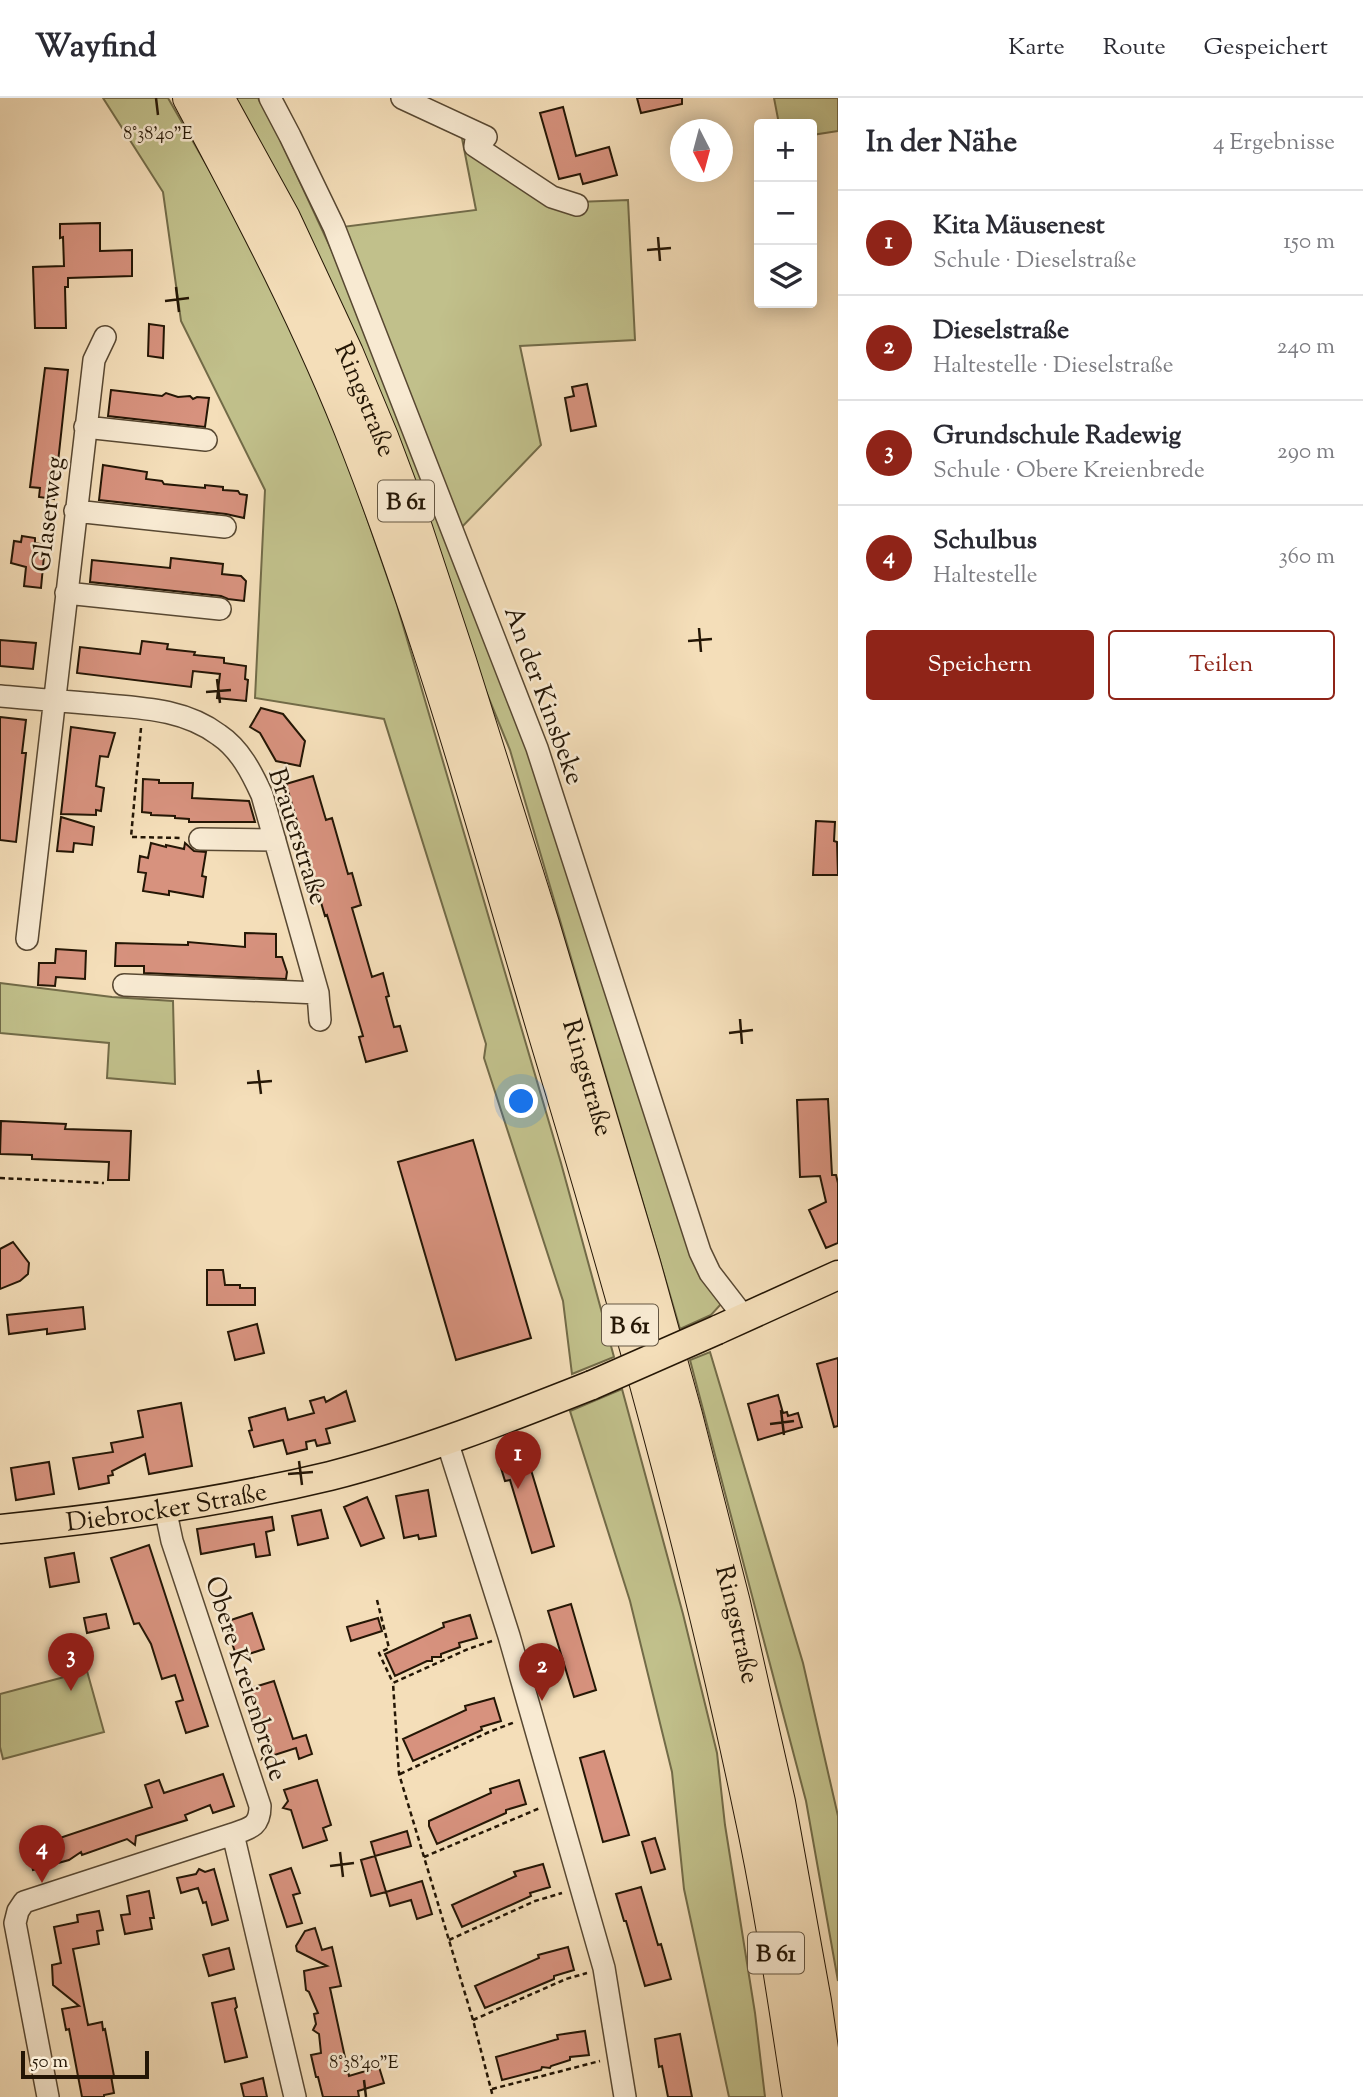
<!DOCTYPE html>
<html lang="de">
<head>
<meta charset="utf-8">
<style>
	body { margin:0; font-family:"Sorts Mill Goudy",serif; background:#f7f7f7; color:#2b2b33 }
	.controls { position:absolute; right:21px; top:21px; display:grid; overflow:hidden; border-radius:7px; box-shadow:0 4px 18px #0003 }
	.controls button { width:63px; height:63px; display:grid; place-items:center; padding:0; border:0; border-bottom:2px solid #e1e1e2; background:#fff; color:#2b2b33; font:35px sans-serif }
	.compass { position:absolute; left:670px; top:21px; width:63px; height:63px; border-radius:50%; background:#fff; box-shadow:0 4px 18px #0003; rotate:174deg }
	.scale { position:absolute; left:21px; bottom:18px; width:128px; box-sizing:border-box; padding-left:7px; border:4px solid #241605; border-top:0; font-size:19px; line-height:24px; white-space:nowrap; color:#241605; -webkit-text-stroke:5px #f8ead2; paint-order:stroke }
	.you { position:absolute; left:522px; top:1004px; width:24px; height:24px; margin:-18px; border:5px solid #fff; border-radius:50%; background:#1a73e8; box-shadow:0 0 0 10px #1a73e833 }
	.badge { display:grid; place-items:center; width:46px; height:46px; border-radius:50%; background:#8f2418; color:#fff; font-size:23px; font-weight:700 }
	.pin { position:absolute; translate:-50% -58px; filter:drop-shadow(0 2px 4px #0008) }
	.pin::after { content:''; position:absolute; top:37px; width:24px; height:21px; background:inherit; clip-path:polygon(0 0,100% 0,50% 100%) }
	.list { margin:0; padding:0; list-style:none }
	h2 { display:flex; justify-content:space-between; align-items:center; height:91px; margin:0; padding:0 28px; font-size:30px }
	h2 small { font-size:23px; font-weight:400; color:#7c7c81 }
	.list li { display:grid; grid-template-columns:46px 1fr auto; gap:21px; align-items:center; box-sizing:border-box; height:105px; padding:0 28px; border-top:2px solid #e1e1e2 }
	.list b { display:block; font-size:26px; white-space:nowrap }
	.list p { margin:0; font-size:23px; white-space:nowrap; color:#7c7c81 }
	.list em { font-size:23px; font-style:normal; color:#7c7c81 }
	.actions { display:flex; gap:14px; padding:21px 28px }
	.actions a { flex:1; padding:16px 0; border:2px solid #8f2418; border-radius:7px; text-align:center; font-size:24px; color:#8f2418 }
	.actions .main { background:#8f2418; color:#fff }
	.icon { flex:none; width:38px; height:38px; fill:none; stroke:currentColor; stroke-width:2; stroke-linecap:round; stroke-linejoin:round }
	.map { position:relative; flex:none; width:838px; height:1999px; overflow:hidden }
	header { display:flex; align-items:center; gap:42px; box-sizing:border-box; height:98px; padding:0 35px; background:#fff; border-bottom:2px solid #e1e1e2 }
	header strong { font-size:33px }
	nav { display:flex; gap:38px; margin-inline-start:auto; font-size:24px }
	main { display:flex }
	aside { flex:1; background:#fff }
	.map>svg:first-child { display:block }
	.green { fill:#c1c08b; stroke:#726b48; stroke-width:2 }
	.building { fill:#d7927e; stroke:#241605; stroke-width:2 }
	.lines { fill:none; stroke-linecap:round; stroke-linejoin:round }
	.minor-casing { stroke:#584832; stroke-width:24 }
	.major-casing { stroke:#241605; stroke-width:31 }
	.highway-casing { stroke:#241605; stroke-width:34 }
	.path { stroke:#241605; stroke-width:2.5; stroke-dasharray:5 3.5; stroke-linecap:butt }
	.minor { stroke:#f8ead2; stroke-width:21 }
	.major { stroke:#f4deb9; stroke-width:28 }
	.highway { stroke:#f4deb9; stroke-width:32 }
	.major-bridge-casing { stroke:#241605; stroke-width:31; stroke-linecap:butt }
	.major-bridge { stroke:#f4deb9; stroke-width:28 }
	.ticks { fill:none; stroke:#241605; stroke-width:2.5 }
	.labels { text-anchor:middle; stroke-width:5; stroke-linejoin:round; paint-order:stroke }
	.shield { fill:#f8ead2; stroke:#645642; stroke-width:2 }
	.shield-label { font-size:24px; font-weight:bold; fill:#241605 }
	.street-label { font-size:26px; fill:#241605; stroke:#f8ead2 }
	.ticks-label { font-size:18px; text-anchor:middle; fill:#241605; stroke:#f8ead2; stroke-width:5; stroke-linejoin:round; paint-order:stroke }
</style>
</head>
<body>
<header>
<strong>Wayfind</strong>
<nav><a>Karte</a><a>Route</a><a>Gespeichert</a></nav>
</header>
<main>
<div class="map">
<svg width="838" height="1999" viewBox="0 0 838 1999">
	<rect width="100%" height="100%" fill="#f4deb9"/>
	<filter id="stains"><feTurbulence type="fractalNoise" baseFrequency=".00286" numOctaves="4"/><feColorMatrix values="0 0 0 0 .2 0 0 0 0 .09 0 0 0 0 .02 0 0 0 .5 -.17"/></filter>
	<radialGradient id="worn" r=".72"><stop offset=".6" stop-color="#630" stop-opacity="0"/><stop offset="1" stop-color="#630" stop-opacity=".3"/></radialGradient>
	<path class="green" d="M103,0h65l85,148 64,138 35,91 45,130 164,558 53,194 -42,17 -9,-73 -79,-243 2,-14 -102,-325 -129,-21 10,-208 -84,-169 -18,-129z
		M235,0h23l15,26 59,127 54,131 147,374 189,547 -11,12 -31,14 -170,-579 -36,-88z
		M774,0h64v33l-26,4v-11h-33z
		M460,30l117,74 51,-2 7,140 -115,6 21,99 -81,84 -118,-302 134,-17z
		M0,885l112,14 61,4 2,83 -68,-6 2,-35 -109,-10z
		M710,1254l93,311 35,153v165l-32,-180 -116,-441z
		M622,1291l61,225 34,139 8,72 30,188 10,84h-36l-45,-208 -12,-117 -42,-171 -60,-190z
		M87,1573l17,61 -101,27 -3,-12v-53z"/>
	<path class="building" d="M637,0h45v6l-41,9z
		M563,9l13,49 33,-9 8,28 -34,9 -3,-10 -21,5 -19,-66z
		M100,125v28l32,-1v26l-64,2v9h-3l1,41h-31l-2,-61 31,-1 -1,-29 -3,1v-14z
		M149,226l15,2 -1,32 -15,-2z
		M45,270l23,2 -14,129 -15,-2 1,-9 -10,-1z
		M587,286l9,42 -25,5 -6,-33 9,-2 -2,-9z
		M111,292l51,6 4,-3 12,4 12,-1 3,3 4,-2 12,1 -4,29 -97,-11z
		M103,367l44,7 -1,7 16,2 2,3 41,4v-3l18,2v3l15,1 2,3 7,1 -3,23 -18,-4 -127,-14z
		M22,438l13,2v5l10,2 -4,43 -17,-2 2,-19 -15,-4 3,-22 7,1z
		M171,460l52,6 -1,10 19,2 5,5 -2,20 -16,-2 -7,-3 -131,-14 2,-22 78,8z
		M0,542l36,3 -3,26 -33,-3z
		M142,543l26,3 -1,5 28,3 -1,3 30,3v5l22,3 -1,13 3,1 -2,21 -29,-3 3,-24 -27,-3 -2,16 -114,-14 3,-26 60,7z
		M261,610l22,6 22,27 -5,25 -24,-5 -16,-28 -10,-6z
		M0,619l26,3 -4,33h4l-10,89 -16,-2z
		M71,629l44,6 -7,24 -8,-1 -4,30 8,2 -3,23 -5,-1v5l-35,-1z
		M313,678l13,44 6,-2 16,56 4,-1 9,32 -9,3 20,69 11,-4 6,23 -3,1 8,30 6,-1 7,25 -41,11 -7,-25 4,-1 -36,-121 -2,1 -39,-132z
		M143,681l16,1v3h34l-1,15 57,3 6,21h-66v-3l-14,-1v-2l-24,-1v-2l-9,-1z
		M61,719l33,10 -2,18 -18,-2 -1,9 -16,-1z
		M816,723l19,1 -1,19 3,1 1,33h-25z
		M151,745l15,4v-2l18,4 1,-6 9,8 12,1 -4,24 4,1 -3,20 -34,-6v4l-26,-4 3,-18 -8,-1 2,-16 8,2z
		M245,835l31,1v23h6l5,15 -1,7 -142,-6v-7h-29l1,-23 72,2v-3l57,5z
		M56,851l30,2 -1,28 -29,-2 -1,9 -17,-1 1,-22h16z
		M828,1001l4,76h4l2,8v60l-12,5 -17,-38 17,-8 -6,-26 -20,1 -3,-77z
		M1,1023l65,3 -1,5 66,2 -2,49h-21l1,-18 -77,-3v-4l-32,-1z
		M473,1042l58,198 -75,22 -58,-198z
		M13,1144l16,21 -1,11 -8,7 -20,8v-40z
		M207,1172h16l2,15h15v3h15v17h-48z
		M83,1209l2,22 -38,5v-5l-38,5 -2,-19z
		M257,1226l7,29 -29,7 -7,-28z
		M838,1260v68l-4,1 -17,-63z
		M346,1293l9,30 -29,8 4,14 -13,3 -2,-6 -9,2 1,7 -20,5 -4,-14 -29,7 -5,-16 3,-1 -3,-12 36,-10 3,12 26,-7 -4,-12 14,-4 2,5z
		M778,1297l5,18 4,-1 1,4 10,-3 4,14 -44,13 -10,-36z
		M181,1305l11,63 -43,8 -4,-20 -33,17 1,4 -5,1 1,7 -30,6 -6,-31 40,-6 -2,-9 32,-6 -5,-26z
		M528,1362l26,86 -22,7 -22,-73 -5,1 -4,-13z
		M49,1364l5,32 -38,6 -5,-32z
		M428,1392l8,46 -17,3 -1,-4 -14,3 -8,-42z
		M367,1399l17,41 -23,8 -17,-39z
		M321,1412l7,28 -30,7 -6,-29z
		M272,1419l2,13 -8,2 4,23 -14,2 -2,-13 -53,10 -4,-25z
		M149,1447l59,181 -22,7 -10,-31 7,-2 -8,-25 -13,4 -11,-35 -12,-21 -5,1 -23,-66z
		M74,1455l5,29 -29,5 -5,-29z
		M571,1506l25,86 -22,7 -26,-86z
		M252,1515l12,36 -27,9 -12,-36z
		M106,1516l3,14 -22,5 -3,-15z
		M470,1517l7,23 -18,5 1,4 -19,7v3h-9v4h-5l-32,15 -10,-22 59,-27 -1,-4z
		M378,1520l4,13 -31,10 -4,-14z
		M274,1583l19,58 13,-4 6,19 -13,5 -3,-11 -34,11 7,-14 -21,-56z
		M494,1600l7,23 -20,6 1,3 -69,31 -10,-22 63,-29 -1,-4z
		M604,1653l25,84 -26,7 -23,-84z
		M223,1676l11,32 -21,7 -3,-8 -25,10 2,5 -51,16 -1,9 -8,-6 -45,16 -1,-3 -12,8 -36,10 -6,-27 23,-6 1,4 101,-34 -7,-22 14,-5 5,13z
		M317,1682l14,45 -8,3 4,12 -24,8 -12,-38 -8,-2 5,-7 -4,-11z
		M519,1682l7,24 -20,6v3l-69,31 -8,-18v-5l62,-28 -1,-4z
		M407,1733l4,15 -36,10 -4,-14z
		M655,1740l10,31 -14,4 -9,-31z
		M375,1758l11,36 -15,4 -10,-36z
		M543,1766l7,23 -20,6 1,3 -69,31 -10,-22 64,-29 -2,-4z
		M291,1770l9,25 -7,2 9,28 -15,4 -17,-52z
		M199,1771l6,3 9,-3 14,51 -16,5 -6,-23 -3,1 -5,-15 -17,5 -4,-15 19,-4z
		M422,1783l10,33 -15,5 -6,-19 -21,6 -4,-14z
		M641,1789l17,58 3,-1 10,35 -26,7 -19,-65h-2l-8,-27z
		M149,1793l5,27h-4l2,11 -27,5 -4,-19 9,-1 -3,-18z
		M99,1813l4,19 -6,1 2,13 -26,5 15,76 14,-3 1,8 2,-1 9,47h-3l3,17 -10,2v2h-22l-13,-68 -3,1 -4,-21 17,-3 -26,-21 -1,-20 9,-2 -7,-36 24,-5 -1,-7z
		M315,1830l7,22 10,-3 9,39 -11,2 19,88 30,-9 5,16 -26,8 1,6h-36l-5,-20h-2l-5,-22 10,-2 -2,-19 -6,-4 3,-6 -2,-10 4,-1 -9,-21 -3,-2 -2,-19 23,-5 -30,-15 -1,-5 9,-15z
		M568,1849l6,23 -20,6v3l-69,29 -10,-22 64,-28 -1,-3z
		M229,1850l5,21 -25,7 -6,-21z
		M235,1900l2,9 -2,2 12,48 -22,5 -13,-59z
		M585,1933l4,24 -19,2v3l-19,6 -1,2 -8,-1 -1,3 -39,10 -6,-23 62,-18 -1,-4z
		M680,1936l12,63h-24l-6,-31 -3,1 -4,-28z
		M263,1980l4,19h-23l-3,-13z"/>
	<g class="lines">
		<g class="minor-casing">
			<path id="minor" d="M270,0l20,38 44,91 203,521 163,504 10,21 34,44
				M402,0l84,39
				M477,35l-2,13 77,51 25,8
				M85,329l121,13
				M75,413l150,16
				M66,495l154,16
				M0,598c32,3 64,5 96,8 43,4 87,4 123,31 21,14 33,38 43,60l56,198 2,27
				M200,741l75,1
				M27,841l67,-579 11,-23
				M124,887l194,8
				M447,1343l62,195 95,332 21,129
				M165,1410l7,33 88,265c0,20 -9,22 -27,28l62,263
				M48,1999l-33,-174 3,-12 6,-9 209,-68"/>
		</g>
		<g class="major-casing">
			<g id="major">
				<path d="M717,1232l121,-55"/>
				<path id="s1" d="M0,1431c111,-11 222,-27 330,-53 90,-23 176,-57 262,-91"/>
			</g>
		</g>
		<g class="highway-casing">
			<g id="highway">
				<path d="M189,0c61,114 122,229 169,351 75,193 130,394 189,593 76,252 148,506 202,764 21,96 35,194 50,291"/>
				<path id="s2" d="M218,0l66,120 63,135 35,84 32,85 46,139 83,263 101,339 42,152 48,188 45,199 36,199 14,96"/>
			</g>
		</g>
		<path class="path" d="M141,630l-10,109 51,1
			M0,1080l104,5
			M377,1502l12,48 -10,5 14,30
			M492,1543l-24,8 -75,34 6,91 74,246 20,77
			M400,1676l89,-42 26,-10
			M424,1759l116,-49
			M449,1842l86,-39 27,-8
			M473,1922l93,-41 21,-6
			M492,1991l108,-28"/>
		<use href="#minor" class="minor"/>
		<use href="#major" class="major"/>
		<use href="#highway" class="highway"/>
		<g class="major-bridge-casing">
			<path id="major-bridge" d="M592,1287l125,-55"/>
		</g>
		<use href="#major-bridge" class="major-bridge"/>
	</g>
	<path class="ticks" d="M156,0l2,17M658,139l2,24M647,152l24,-2M176,189l3,25M165,203l24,-3M699,530l2,24M688,543l24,-2M217,581l3,24M206,594l25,-2M740,921l2,25M729,935l24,-3M258,972l3,24M247,985l25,-2M781,1312l3,25M770,1326l24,-3M299,1363l3,24M288,1376l25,-2M340,1754l3,25M330,1768l24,-3M364,1982l2,17"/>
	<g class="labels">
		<g class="shield">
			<rect x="378" y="382.5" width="56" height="41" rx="5"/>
			<rect x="602" y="1206.5" width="56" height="41" rx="5"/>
			<rect x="748" y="1834.5" width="56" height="41" rx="5"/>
		</g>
		<g class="shield-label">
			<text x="406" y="411">B 61</text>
			<text x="630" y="1235">B 61</text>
			<text x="776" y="1863">B 61</text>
		</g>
		<g class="street-label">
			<text dy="9" stroke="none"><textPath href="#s2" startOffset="336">Ringstraße</textPath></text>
			<text transform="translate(47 416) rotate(-83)" y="9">Glaserweg</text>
			<text transform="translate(545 597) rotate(70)" y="9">An der Kinsbeke</text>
			<text transform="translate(299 738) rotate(72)" y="9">Brauerstraße</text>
			<text dy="9" stroke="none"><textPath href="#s2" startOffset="1050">Ringstraße</textPath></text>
			<text dy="9" stroke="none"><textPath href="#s1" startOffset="168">Diebrocker Straße</textPath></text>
			<text dy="9" stroke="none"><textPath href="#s2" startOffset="1617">Ringstraße</textPath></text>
			<text transform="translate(247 1580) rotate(72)" y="9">Obere Kreienbrede</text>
		</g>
	</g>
	<g class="ticks-label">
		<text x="158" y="41">8°38'40"E</text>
		<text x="364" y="1970">8°38'40"E</text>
	</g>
	<rect width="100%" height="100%" filter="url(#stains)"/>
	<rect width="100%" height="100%" fill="url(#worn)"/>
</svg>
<div class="controls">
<button>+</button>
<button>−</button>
<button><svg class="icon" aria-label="layers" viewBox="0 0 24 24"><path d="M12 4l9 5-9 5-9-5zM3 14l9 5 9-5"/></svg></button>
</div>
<svg class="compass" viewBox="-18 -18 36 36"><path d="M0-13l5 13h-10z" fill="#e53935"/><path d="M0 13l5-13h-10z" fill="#7c7c81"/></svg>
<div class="scale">50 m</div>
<div class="you"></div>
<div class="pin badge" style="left:518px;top:1391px">1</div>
<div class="pin badge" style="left:542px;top:1603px">2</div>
<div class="pin badge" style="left:71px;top:1593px">3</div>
<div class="pin badge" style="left:42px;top:1785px">4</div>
</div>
<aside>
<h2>In der Nähe<small>4 Ergebnisse</small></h2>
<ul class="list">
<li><span class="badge">1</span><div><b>Kita Mäusenest</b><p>Schule · Dieselstraße</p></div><em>150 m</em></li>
<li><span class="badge">2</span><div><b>Dieselstraße</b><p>Haltestelle · Dieselstraße</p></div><em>240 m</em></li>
<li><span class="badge">3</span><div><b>Grundschule Radewig</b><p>Schule · Obere Kreienbrede</p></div><em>290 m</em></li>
<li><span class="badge">4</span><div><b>Schulbus</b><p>Haltestelle</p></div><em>360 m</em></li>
</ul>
<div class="actions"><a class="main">Speichern</a><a>Teilen</a></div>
</aside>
</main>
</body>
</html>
